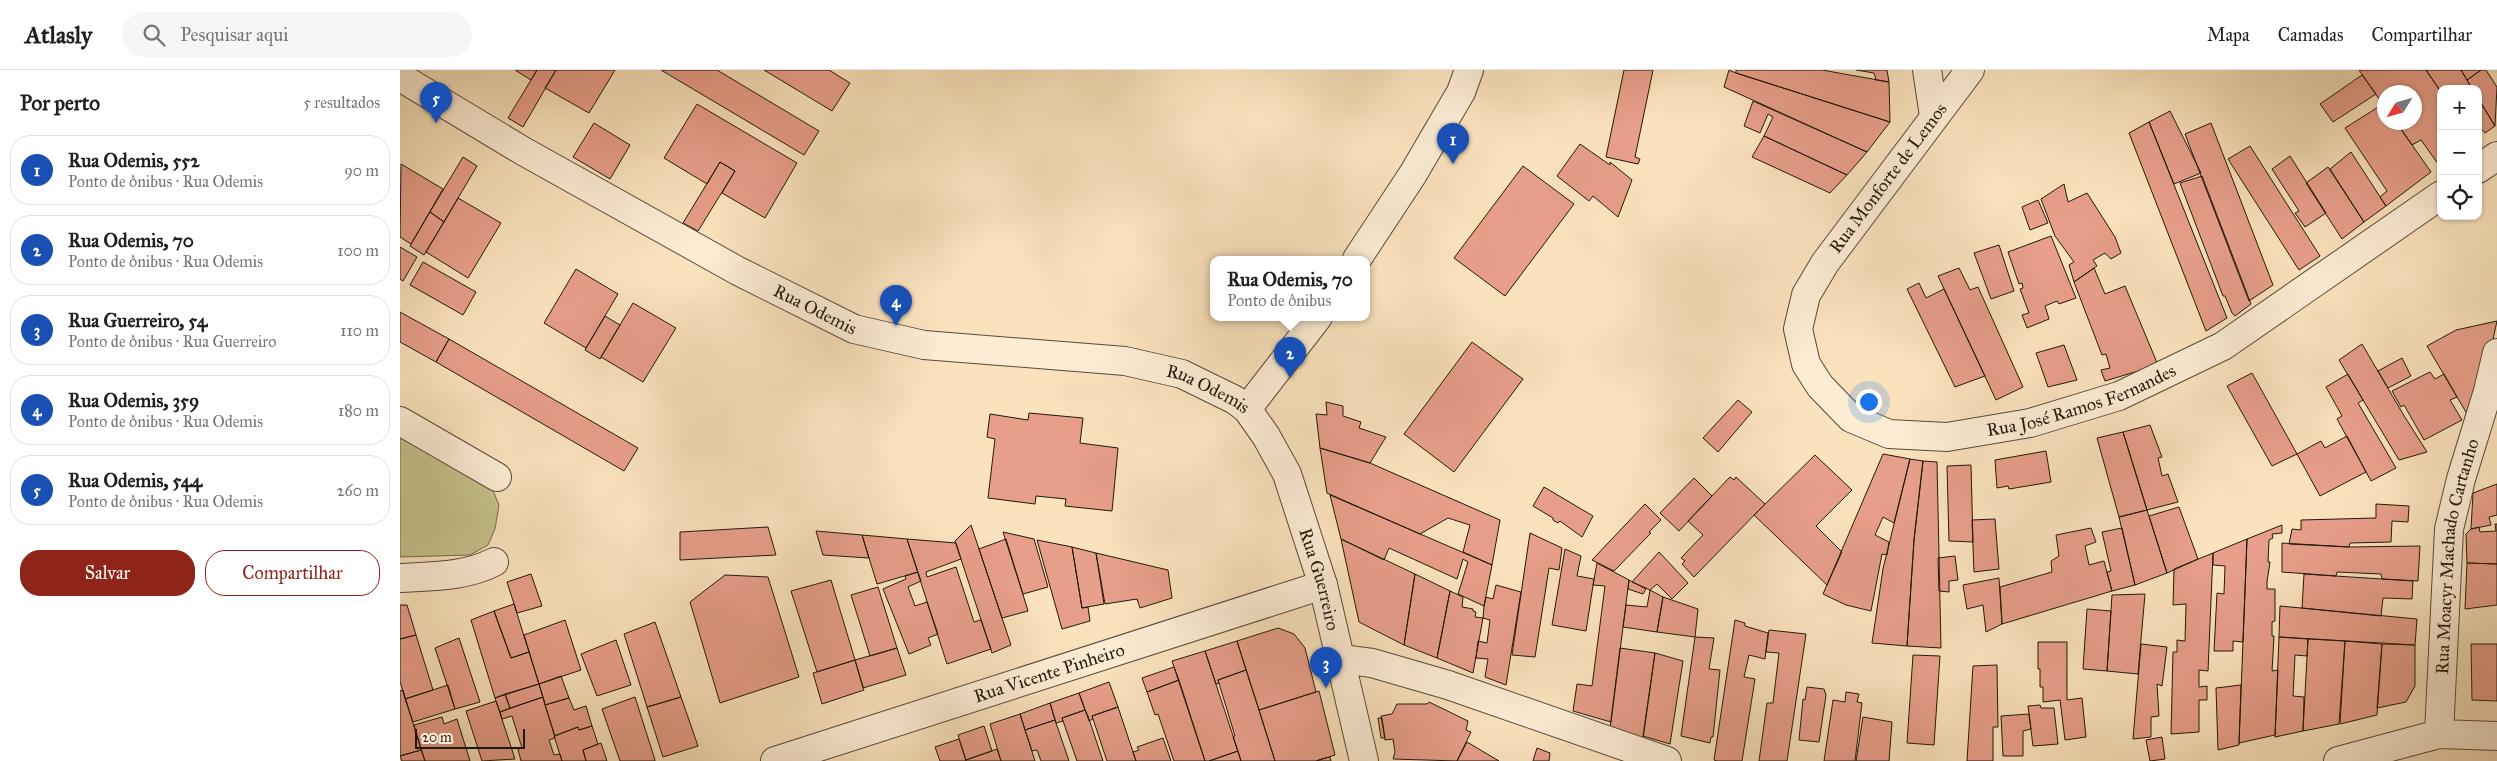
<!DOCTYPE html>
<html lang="pt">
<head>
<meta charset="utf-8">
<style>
	body { margin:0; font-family:"IM FELL Great Primer",serif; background:#f6f6f6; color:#202124 }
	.controls { position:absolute; right:15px; top:15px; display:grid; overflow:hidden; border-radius:10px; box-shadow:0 1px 4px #0004 }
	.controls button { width:45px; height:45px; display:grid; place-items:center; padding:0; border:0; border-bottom:1px solid #e0e0e0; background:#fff; color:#202124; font:25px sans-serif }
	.compass { position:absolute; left:1977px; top:15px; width:45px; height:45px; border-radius:50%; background:#fff; box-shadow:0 1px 4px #0004; rotate:233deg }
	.scale { position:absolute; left:15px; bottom:12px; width:110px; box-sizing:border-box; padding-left:5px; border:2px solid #21180e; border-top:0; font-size:14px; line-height:18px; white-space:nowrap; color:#21180e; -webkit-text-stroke:4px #fcecd4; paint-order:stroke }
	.you { position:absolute; left:1468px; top:331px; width:18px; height:18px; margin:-12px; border:4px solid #fff; border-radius:50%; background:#1a73e8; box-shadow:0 0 0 8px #1a73e833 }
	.badge { display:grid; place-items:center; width:32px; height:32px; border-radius:50%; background:#8f2418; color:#fff; font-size:16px; font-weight:700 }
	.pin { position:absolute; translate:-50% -41px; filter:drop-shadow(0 1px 2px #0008) }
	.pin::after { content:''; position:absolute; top:26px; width:18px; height:15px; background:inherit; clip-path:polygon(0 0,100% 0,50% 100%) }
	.popup { position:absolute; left:810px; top:186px; width:160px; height:65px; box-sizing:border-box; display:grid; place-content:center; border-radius:10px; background:#fff; filter:drop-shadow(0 1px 4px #0005); font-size:16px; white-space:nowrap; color:#757577 }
	.popup b { font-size:19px; color:#202124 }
	.popup::after { content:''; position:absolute; left:50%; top:100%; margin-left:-10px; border:10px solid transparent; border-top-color:#fff }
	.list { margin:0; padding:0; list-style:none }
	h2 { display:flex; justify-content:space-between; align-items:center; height:65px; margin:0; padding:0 20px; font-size:21px }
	h2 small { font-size:16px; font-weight:400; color:#757577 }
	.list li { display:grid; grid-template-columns:32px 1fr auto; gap:15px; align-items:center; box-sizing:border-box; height:70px; margin:0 10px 10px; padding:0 10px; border:1px solid #e0e0e0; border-radius:20px }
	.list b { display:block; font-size:19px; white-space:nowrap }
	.list p { margin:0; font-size:16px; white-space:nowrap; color:#757577 }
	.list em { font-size:16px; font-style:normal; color:#757577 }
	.actions { display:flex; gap:10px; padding:15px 20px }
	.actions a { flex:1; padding:11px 0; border:1px solid #8f2418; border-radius:20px; text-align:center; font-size:18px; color:#8f2418 }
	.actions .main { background:#8f2418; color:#fff }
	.icon { flex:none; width:28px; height:28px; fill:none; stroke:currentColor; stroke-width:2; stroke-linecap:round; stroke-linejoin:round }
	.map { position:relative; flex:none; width:2097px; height:691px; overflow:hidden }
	header { display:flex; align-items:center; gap:30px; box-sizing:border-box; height:70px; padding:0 25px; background:#fff; border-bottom:1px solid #e0e0e0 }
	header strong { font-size:24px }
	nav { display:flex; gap:28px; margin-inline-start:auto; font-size:18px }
	.search { width:350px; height:45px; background:#f6f6f6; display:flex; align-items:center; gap:12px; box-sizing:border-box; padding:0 18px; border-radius:28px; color:#757577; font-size:19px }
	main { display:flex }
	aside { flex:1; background:#fff }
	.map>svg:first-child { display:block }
	.green { fill:#c6c18c; stroke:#746c4d }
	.building { fill:#e79e8a; stroke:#21180e }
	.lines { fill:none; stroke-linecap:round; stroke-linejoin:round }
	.minor-casing { stroke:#574a3a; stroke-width:30 }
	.minor { stroke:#fcecd4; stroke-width:28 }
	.labels { text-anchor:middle; stroke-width:4; stroke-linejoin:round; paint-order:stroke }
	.street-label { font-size:18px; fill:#21180e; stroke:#fcecd4 }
</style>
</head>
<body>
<header>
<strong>Atlasly</strong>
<div class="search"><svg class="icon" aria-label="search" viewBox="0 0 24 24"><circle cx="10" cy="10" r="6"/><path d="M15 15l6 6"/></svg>Pesquisar aqui</div>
<nav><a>Mapa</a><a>Camadas</a><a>Compartilhar</a></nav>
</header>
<main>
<aside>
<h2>Por perto<small>5 resultados</small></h2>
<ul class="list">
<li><span class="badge" style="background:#1a4fb4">1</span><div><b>Rua Odemis, 552</b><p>Ponto de ônibus · Rua Odemis</p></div><em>90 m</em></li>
<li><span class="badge" style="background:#1a4fb4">2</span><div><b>Rua Odemis, 70</b><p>Ponto de ônibus · Rua Odemis</p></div><em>100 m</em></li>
<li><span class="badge" style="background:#1a4fb4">3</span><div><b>Rua Guerreiro, 54</b><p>Ponto de ônibus · Rua Guerreiro</p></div><em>110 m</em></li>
<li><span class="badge" style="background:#1a4fb4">4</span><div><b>Rua Odemis, 359</b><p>Ponto de ônibus · Rua Odemis</p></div><em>180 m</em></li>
<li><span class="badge" style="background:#1a4fb4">5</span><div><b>Rua Odemis, 544</b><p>Ponto de ônibus · Rua Odemis</p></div><em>260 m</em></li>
</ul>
<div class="actions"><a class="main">Salvar</a><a>Compartilhar</a></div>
</aside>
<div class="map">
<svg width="2097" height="691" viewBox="0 0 2097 691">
	<rect width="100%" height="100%" fill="#fae2bd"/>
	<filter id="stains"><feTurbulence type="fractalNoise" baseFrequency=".004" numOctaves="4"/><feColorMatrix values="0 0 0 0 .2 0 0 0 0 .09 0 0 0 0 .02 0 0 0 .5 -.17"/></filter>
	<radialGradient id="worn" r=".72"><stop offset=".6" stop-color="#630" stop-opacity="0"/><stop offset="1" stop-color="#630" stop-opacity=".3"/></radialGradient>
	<path class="green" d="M0,368l92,50 7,17 -4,24 -7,16 -18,10 -70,2z"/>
	<path class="building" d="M115,0h22l-6,10z
		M137,0h19l-33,57 -15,-9z
		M156,0h59l-26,43 -44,-25z
		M261,0h56l102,61 -15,24z
		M364,0h65l21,13 -18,28z
		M1224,0h29l-18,87 5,2 -2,5 -32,-7z
		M1329,0l7,3 154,49 -23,30 -143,-65z
		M1336,0h86l67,12 1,40 -154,-49z
		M1456,0h31l2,12 -13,-2 -2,-7z
		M1959,0h67l15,22v76l-20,-28 -9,5 -16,-23h18v-30h-30v14z
		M2026,0h35l9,15 -6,4h-23v3z
		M2061,0h20l-14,10z
		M2081,0h5l11,17 -2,39 -17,-28v-9h-6l-5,-9z
		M1962,5l14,19 -43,28 -13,-18z
		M2078,28l17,28 -10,7 -4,-5 -3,2z
		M1353,31l114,51 -20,23 -83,-39 9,-19 -5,-3 -8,19 -16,-7z
		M297,34l100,59 -32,55 -43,-25 13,-22 -15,-9 -13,22 -43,-26z
		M1983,34l1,18h12l35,50 -45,34 -6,-9 7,-6 -42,-63z
		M1770,41l31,62 -27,11 -25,-62z
		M1749,52l78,196 -21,13 -77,-198z
		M194,53l36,22 -20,34 -37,-22z
		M1811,53l62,162 -24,16 -64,-167z
		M1364,66l83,39 -17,18 -78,-36z
		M1180,74l30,21v-3l22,18 -14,37 -25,-21 -4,5 -32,-25z
		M1850,76l70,110 -21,14 -71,-111z
		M1951,82l35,54 -22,16 -34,-53z
		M1890,86l36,57 -21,14 -10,-14 4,-2 -27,-42z
		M63,87l14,9 -33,56 -14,-10z
		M320,92l15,9 -37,60 -15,-8z
		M1,94l42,25 -32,55 -11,-7z
		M1123,96l51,38 -69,92 -51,-38z
		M1928,97l36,55 -22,17 -36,-56z
		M1802,106l49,128 -16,12 -3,-3 -7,-17h-2l-43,-113z
		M1664,114l4,18 19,-9 28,44 6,16 -10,6 -6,-6 -12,7 4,6 -23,16 -5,-17 5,-3 -19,-26 -14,-37z
		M58,128l43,25 -33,55 -42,-26z
		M1638,130l10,23 -18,7 -8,-23z
		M30,142l14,10 -20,33 -14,-9z
		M1651,166l25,62 -17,6 -2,-3 -12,5 4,13 -22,9 -5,-13 7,-2 -9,-24 3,-1 -1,-5 -3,1 -11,-32z
		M1599,175l15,46 -23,8 -17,-46z
		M0,177l17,10 -14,24 -3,-2z
		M23,192l53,30 -13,23 -53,-30z
		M1559,198l11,22 8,-3 45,100 -27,13 -58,-124z
		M1694,198l11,26 20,-8 33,79 -53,16 -4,-11 9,-2 -4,-14 -4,1 -28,-73z
		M176,199l42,25 -32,54 -42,-25z
		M1519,213l7,15 18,-9 41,87 -30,11 -48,-98z
		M233,233l43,25 -33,54 -42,-25z
		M0,242l49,27 -13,23 -36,-20z
		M205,246l15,9 -20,34 -15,-9z
		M2097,251l-22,101 -2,2 -46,-78 29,-16z
		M49,269l189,109 -14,23 -188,-109z
		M1072,272l51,37 -69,93 -50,-38z
		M1962,274l41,70 24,38 -28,8 -60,-100z
		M1664,275l13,35 -29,7 -12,-34z
		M2002,288l9,18 -23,12 -10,-17z
		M2030,302l5,7 9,-5 13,23 -7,3 12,20 -38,20 -20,-35 -3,2 -9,-16z
		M1852,303l45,81 -25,12 -45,-80z
		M1948,304l15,26 -5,3 38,65 -25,13 -34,-62 5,-3 -16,-29z
		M1338,330l14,12 -34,40 -15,-14z
		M926,332l17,4v10l18,6 -2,6 27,9 -16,26 -50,-15 -4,-34 11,1z
		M629,343l54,5 -3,25 38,5 -6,63 -47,-5 1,-7 -30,-3 -1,8 -47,-6 7,-59 -8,-2 3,-23 38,6z
		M1750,355l12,32 -4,1 4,18 6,-2 10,28 -31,8 -24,-78z
		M1723,362l24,78 -28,7 -22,-79z
		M1947,366l19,36 -46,24 -23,-42 24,-13 4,7z
		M920,378l50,15 130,57 -8,45 -29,-13 7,-27 -22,-7 -28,16 -93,-41z
		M1646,381l5,31 -42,7 -1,-3 -11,2 -2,-28z
		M1483,384l27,5 -16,64 -11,-6 -8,18 14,7 -2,13 -5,-1 -11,57 -25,-6 -23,-11z
		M1415,385l37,35 -36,36 26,26 -15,33 -73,-70z
		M1510,389l13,2 -9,79 -7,106 -35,-3 11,-74z
		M1523,391l14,1 4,186 -34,-2 7,-106z
		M1571,395l2,77 -24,-1 -2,-75z
		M1330,407l4,3 2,-3 29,27 -71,73 -12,-13 3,-3 -4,-3 22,-23 -15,-14z
		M1294,408l18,18 -33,35 -19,-18z
		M2097,414v31l-8,2 2,8 -20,4 2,-36z
		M1144,417l49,29 -11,21 -22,-16 -2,2 -5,-3v-2l-20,-12z
		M930,425l162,70 -8,41 -26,-12 10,-32 -5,-3 -6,20 -68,-31 -5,12 -43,-21z
		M1245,434l16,16 -12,12 2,1 -37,38 -22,-11z
		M1976,434l33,2 -1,16 -16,-1 -1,21 -41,1 -1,4 -60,-3 3,-15 9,1v-10l75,-2z
		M1779,437l19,52 -31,14 -18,-57z
		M1747,440l20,63 -32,12 -16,-68z
		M1595,449l4,50 -25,3 -2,-52z
		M2095,454h2v40l-30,-1 -1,-29 5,-5 8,-2 1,5 16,-1z
		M571,455l40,120 -19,8 -37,-112z
		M1882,455v8l-10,1 1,4 -4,2 -1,22h2l-3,20v7h8v32l-3,1v14h2l-2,35 6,-1 -3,65 -36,8 8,-204z
		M368,457l8,28 -96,5v-28z
		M1691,458l5,14 -11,4 4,19 15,-4 8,30 -110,33 -2,-37 52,-15 -1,-11 8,-5 -3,-21z
		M1722,458l13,57 -23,6 -5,-19 4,-1 -9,-39z
		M416,461l46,4 7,23 -46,-3z
		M603,462l31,7 14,48 -25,7z
		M1130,463l32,15 -3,22 -10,-2 -14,89 -23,-2z
		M462,465l45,4 11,33 -41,12z
		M507,469l49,4 5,16 -35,13 1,5 29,-10 18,55 7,-2 10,29 -44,15z
		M606,469l22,72 -26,7 -23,-69z
		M941,469l74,35 -11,71 -45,-23z
		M1847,469l-4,103 -10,-1v10h-19l3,-58 7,1 1,-28 -12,-1v-12z
		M637,470l35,7 10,61 6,-1 2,14 -28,8z
		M1882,473l67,4 71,-1 -2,35 -36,-2 -1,-5 -44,-2 -1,4 -54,-4z
		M672,477l24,6 8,51 -22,4z
		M1165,479l16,7 -4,20 17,3 -8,52 -34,-6z
		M1259,482l29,31 -16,16 -15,-15 -7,6 -18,-8z
		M696,483l72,17 4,28 -32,10 -3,-9 -32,5z
		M1813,483l-5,118 -9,-1v17l8,-1v14h-8v32l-28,2 2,-82h4v-12l8,1 1,-37 -13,1 1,-36z
		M1555,486l3,24 -9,1v11l-10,-1 -1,-33z
		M1197,493l32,17 -18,142 -38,-11 4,-27 15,2 13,-100 -12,-1z
		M2067,493l30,1v41l-32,4z
		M518,502l3,9 -13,6 7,19 12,-4 11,32 -10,4 3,7 -22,9 -26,-65 23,-10 -1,-3z
		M131,504l11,32 -25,7 -10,-31z
		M1015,504l35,17 -13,67 -33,-13z
		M1904,504l109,7 -1,18 -29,-1 -2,18 -79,-8z
		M325,505l43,2 31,100 -79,26 -30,-101z
		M1599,508l3,46 -16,8 -3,-27 -16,4 -4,-24z
		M431,510l24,80 -38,12 -26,-81z
		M1229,510l17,9 -3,5 -15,-5z
		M1096,515l25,7 -15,93 -21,-8 3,-18 -12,-1 2,-17 9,2 3,-23 -7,-2 1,-12 2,-9 7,2z
		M478,517l19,61 -27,8 -19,-61z
		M1250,520l13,7 -6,35 -34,-5 3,-22 21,2z
		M1050,521l13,6 -1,10 11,2v2l3,1 -1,5 8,1 -10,55 -36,-15z
		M1745,524l-7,80 -31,-3 5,-76z
		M1263,527l35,12 -3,28 -38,-5z
		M114,534l15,48 -18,6 -17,-47z
		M0,535h7l9,30 -16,4z
		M1880,536l137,13 -2,26 -136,-8z
		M1687,539l24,2 -4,60 -24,-2z
		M94,541l17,47 18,-6 10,32 -44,14 -24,-78z
		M165,550l16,50 -42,14 -15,-49z
		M1335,550l10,3v3l23,7 -3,26 -16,-4 -5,22 11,2 -13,82h-25l-3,-1z
		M255,552l26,75 -34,10 -23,-73z
		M878,558l16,6 11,14 11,44 -57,18 -22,-69z
		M1369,560l37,4 -19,127h-28l8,-58h6l6,-50 -13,-1z
		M16,565l17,55 -28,9 -5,-18v-42z
		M1295,567l19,1 -5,31 11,1 -7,67h-2l-1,6 -29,-7z
		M1879,567l29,2 -1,17 -12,-1 -2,41 11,1 -1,34 -28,6z
		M59,568l21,64 -25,7 -20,-61z
		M1908,569l37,2 -6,83 -36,7z
		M216,570l15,45 -34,11 -16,-42z
		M837,571l9,29 -28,10 1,3 -3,1 -11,-33z
		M1945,571l37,3 -5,71 -37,9z
		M1638,572h29v58l15,-2 4,39 -21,3 -5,-40 -17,2v-15h-3v-18h-2z
		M1741,574l26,3 -5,39 -5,-2 2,32 -8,1v20l-18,2z
		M1982,574l33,1v41l-9,16 -29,6z
		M2071,574h26v57l-25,-1z
		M497,578l9,27 -43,13 -8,-28z
		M1220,578l35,5 -12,86 -33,-11z
		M805,581l33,100 -29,10h-4l-33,-100z
		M1255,583l28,8 -13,83 -27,-8z
		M1513,585l27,1 -6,89 -27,-2z
		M455,590l9,30 -42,14 -9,-31z
		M1597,595l1,62h-5v34h-26l6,-95z
		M774,597l5,13 -32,12 -5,-14z
		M846,600l13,40 16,51h-34l-8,-24 2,-1 -17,-56z
		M161,606l8,22 -24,7 -6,-21z
		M779,610l26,81h-31l-16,-47 -3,1 -8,-23z
		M709,612l9,25 -26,9 1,3 -4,2 -10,-28z
		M139,614l4,13 -33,11 -5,-14z
		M48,615l7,24 -42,13 -8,-23z
		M1841,615l-2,60 -21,5 -2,-62z
		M1407,617l17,2 2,6 -7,47 -20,-2 4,-41 2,1z
		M3,620l18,60 -21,6v-65z
		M919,621l16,64 -18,6h-42l-16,-51z
		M1446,622l13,2 -2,8 5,1 -7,58h-31l9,-61 12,2z
		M679,623l6,17 -23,8 1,3 -7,2 -6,-20z
		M105,624l5,14 -10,4 -5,-14z
		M143,627l12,41 -6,2 5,15 6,-1 2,7h-41l-3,-12 4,-1 -10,-32 -10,3 -2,-7z
		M235,627l20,63v1h-35l-18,-52z
		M281,627l17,49 -35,11 -16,-50z
		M169,628l5,12 12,-4 6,20 -13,4 -1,-3 -23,9 -10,-31z
		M96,631l19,58 -33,2 -16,-50z
		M1029,632l39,19 -2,9 5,2 -14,29 -64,-2 2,-7 -2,-13 -8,1 -4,-24 11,-2 5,-10h30z
		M650,633l5,17 -30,10 -5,-16z
		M1640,635l1,3h13l4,36 -25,2 -5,-40z
		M718,637l18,54h-29l-15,-45z
		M685,640l3,6 15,45h-26l-15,-43z
		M620,644l15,47h-34l-11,-37z
		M1629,644l2,15 -8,2v25h-20l-2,-40z
		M42,647l2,7 13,-5 13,42h-45l-11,-36z
		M1463,647l29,5 -3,39h-33z
		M978,648h4l3,20h-4z
		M655,650l14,41h-28l-4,-11 -5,1 -7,-21z
		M192,656l6,18 -15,6 3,11h-24l-8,-25 24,-9 1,3z
		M584,656l8,25 -26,9 -8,-25z
		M1762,667l3,22 -15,2 -4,-21z
		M763,668l8,23h-35l-3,-9 6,-2 -2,-3z
		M559,669l7,22h-26l-5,-14z
		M1067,672l32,19h-42z
		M201,673l6,18h-21l-3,-11z
		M1137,678l13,5 -1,8h-16z
		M597,679l4,12h-35v-1z
		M21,680l4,11h-23l-2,-5z
		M838,681l3,10h-32z
		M930,687l1,4h-15l5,-2z"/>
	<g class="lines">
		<g class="minor-casing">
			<g id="minor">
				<path d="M1527,0l7,46"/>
				<path id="s1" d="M1570,0l-145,193 -19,32 -8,34 8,35 14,22 31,32 38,16 58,3 83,-14 89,-27 104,-50 218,-151"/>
				<path id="s2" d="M0,7l123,74 215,120 116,58 70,16 201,16 57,13 53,26 12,9 19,27 21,38 36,111 41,176"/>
				<path d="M2078,99l19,-13"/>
				<path d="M957,189l56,-85 48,-82 8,-22"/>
				<path d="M847,339l71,-92"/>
				<path d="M0,351l97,56"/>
				<path d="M0,508c32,-2 65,-1 94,-16"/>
				<path d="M941,589l31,4 76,22 219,76"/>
				<path id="s3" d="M2039,664l10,-205 12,-50 27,-88 9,-38"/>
				<path id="s4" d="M375,691l548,-176"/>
				<path d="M1938,691l101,-27 58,2"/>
			</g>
		</g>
		<use href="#minor" class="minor"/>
	</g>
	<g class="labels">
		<g class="street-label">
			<text transform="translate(1488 108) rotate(-53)" y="6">Rua Monforte de Lemos</text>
			<text dy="6" stroke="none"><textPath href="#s2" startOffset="476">Rua Odemis</textPath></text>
			<text dy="6" stroke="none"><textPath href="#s2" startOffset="881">Rua Odemis</textPath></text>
			<text dy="6" stroke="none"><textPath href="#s1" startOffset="659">Rua José Ramos Fernandes</textPath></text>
			<text dy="6" stroke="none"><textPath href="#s3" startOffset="179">Rua Moacyr Machado Cartanho</textPath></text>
			<text dy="6" stroke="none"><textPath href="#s2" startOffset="1112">Rua Guerreiro</textPath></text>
			<text dy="6" stroke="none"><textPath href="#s4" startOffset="288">Rua Vicente Pinheiro</textPath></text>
		</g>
	</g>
	<rect width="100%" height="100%" filter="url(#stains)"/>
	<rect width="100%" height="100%" fill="url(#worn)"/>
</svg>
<div class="controls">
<button>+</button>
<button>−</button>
<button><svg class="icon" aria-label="locate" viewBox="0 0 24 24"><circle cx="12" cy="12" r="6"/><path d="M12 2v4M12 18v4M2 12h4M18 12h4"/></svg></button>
</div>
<svg class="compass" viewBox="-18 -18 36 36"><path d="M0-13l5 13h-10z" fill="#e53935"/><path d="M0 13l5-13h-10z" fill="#757577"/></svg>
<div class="scale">20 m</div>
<div class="you"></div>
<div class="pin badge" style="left:1053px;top:94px;background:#1a4fb4">1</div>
<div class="pin badge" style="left:890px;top:308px;background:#1a4fb4">2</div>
<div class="popup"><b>Rua Odemis, 70</b>Ponto de ônibus</div>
<div class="pin badge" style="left:926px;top:618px;background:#1a4fb4">3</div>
<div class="pin badge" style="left:496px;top:256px;background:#1a4fb4">4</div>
<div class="pin badge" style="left:36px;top:53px;background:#1a4fb4">5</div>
</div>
</main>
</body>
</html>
